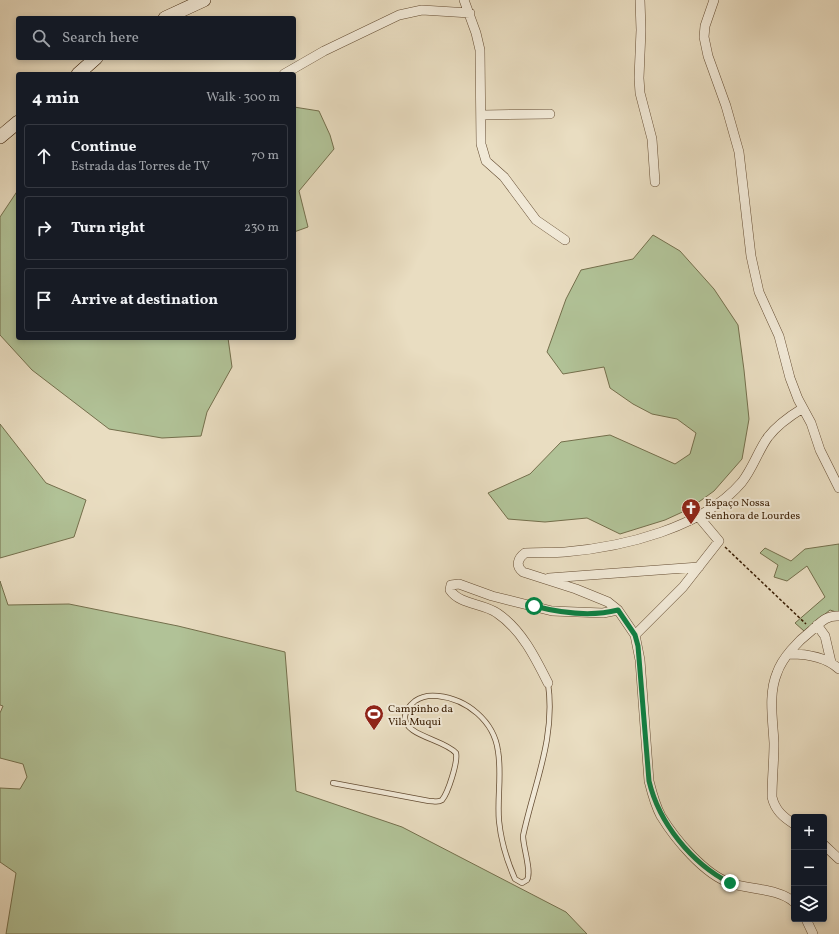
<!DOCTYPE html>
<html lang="en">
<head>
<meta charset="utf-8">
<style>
	body { margin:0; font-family:Vollkorn,serif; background:#242831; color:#f1f3f6 }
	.controls { position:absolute; right:12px; bottom:12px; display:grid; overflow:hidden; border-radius:4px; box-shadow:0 2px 6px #0003 }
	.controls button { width:36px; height:36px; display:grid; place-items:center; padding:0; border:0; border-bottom:1px solid #363941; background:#171b24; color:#f1f3f6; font:20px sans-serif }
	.stop { position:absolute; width:12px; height:12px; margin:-9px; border:3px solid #0b8043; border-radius:50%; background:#fff }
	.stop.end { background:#0b8043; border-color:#fff; box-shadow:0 1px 4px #0008 }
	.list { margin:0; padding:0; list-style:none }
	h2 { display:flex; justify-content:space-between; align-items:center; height:52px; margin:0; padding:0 16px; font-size:17px }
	h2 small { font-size:13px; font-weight:400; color:#9ea1a6 }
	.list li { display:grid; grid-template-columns:26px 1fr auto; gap:12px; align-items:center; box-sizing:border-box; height:64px; margin:0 8px 8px; padding:0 8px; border:1px solid #363941; border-radius:4px }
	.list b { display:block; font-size:15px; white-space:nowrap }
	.list p { margin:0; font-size:13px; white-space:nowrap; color:#9ea1a6 }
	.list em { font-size:13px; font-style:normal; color:#9ea1a6 }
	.icon { flex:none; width:22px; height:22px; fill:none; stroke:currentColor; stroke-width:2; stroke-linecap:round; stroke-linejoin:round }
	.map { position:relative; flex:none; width:839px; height:934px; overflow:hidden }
	.search { position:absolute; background:#171b24; box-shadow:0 2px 6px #0003; left:16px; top:16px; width:280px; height:44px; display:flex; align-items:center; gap:10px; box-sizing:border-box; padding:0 14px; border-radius:4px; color:#9ea1a6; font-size:15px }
	.panel { position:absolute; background:#171b24; box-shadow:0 2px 6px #0003; left:16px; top:72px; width:280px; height:268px; border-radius:4px }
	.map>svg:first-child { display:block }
	.green { fill:#b1c297; stroke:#746f4c }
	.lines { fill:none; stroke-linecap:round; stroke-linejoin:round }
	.lane-casing { stroke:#644c32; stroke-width:6 }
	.street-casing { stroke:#644c32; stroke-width:10 }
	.secondary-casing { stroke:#381c02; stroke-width:14 }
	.path { stroke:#381c02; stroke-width:1.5; stroke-dasharray:3 2; stroke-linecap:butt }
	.lane { stroke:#f1e9d7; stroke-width:4.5 }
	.street { stroke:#f1e9d7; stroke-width:9 }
	.secondary { stroke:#f1e9d7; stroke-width:13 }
	.route { stroke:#0b8043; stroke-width:5 }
	.labels { text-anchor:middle; stroke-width:4; stroke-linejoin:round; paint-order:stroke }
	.poi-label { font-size:11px; fill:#381c02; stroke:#f1e9d7; text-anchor:start }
</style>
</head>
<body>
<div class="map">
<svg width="839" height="934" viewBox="0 0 839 934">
	<rect width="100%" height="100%" fill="#e9ddc1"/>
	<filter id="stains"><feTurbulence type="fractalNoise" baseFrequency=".005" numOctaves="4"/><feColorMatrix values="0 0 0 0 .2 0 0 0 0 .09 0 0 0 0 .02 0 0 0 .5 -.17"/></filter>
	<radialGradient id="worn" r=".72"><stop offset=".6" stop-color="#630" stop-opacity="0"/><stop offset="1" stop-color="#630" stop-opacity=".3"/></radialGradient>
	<path class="green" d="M294,107l25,4 11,24 4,14 -35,42 9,36 -14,5z
		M18,190v148h210l4,29 -25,45 -6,24 -39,2 -53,-9 -77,-59 -32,-35v-118z
		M653,235l27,16 34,38 24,36 6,45 5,49 -7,40 -28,32 -25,18 -24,11 -45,14 -33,-16 -42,4 -37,-3 -20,-26 42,-19 31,-32 49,-7 65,29 15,-10 6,-21 -19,-14 -25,-5 -19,-10 -23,-16 -6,-21 -41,7 -16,-22 19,-53 15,-29 52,-11z
		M0,424l46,59 40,17 -12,37 -74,21z
		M839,544v69l-9,-3 -26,21 -9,-8 30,-26 -18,-31 -20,15 -13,-4 4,-12 -18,-12 5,-5 26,13 14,-12z
		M0,581l8,24 61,-1 109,22 107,26 11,139 106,36 164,85 21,22h-581l10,-61 -16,-11v-74l20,1 7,-12 -4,-13 -23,-6v-45l3,-7 -3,-1z"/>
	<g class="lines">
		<g class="lane-casing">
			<path id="lane" d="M333,783l96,18c5,0 9,2 13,-1 6,-7 16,-38 14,-47 -12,-14 -53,-17 -51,-37 1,-7 5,-11 10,-15 7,-5 15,-6 23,-5 29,3 56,25 60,55 4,23 -1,47 1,70 2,20 8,40 16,58l7,4 5,-3c5,-8 -4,-33 -4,-44 11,-52 33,-98 25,-153"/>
		</g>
		<g class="street-casing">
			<path id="street" d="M464,0l12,33 4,17 1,94 5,17 18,16 32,43 29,20
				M640,0l1,30 -2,48 1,15 12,46 3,43
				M714,0l-9,26 -1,11 4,19 18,50 13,46 12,104 8,36 20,44 11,42 8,21 13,24 9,27 19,38
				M284,74l40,-23 75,-36 23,-5 48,3
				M482,115l68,-1
				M549,578l150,-11
				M817,625l8,11 6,26
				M635,635l48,-48 36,-46 -21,-25
				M790,654c18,0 36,3 49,15
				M548,683c-13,-26 -27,-54 -51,-70 -14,-10 -37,-8 -47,-23l1,-5 8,-1 33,12 60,15 51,2 15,-3
				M794,824c-11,-7 -19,-14 -22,-27 0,-18 2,-36 2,-54 -1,-22 -6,-49 3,-70 5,-15 21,-32 34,-42 9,-8 15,-16 28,-15
				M824,845l15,14
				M794,902c-16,-14 -44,-12 -64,-19 -26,-9 -55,-44 -69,-67 -6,-11 -9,-23 -12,-35l-9,-121 -5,-25 -17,-25 -10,-8 -32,-13 -53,-17c-8,-6 -5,-14 2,-19 13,-1 27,0 40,-1 58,-5 138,-24 177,-70 11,-14 16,-31 26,-45 9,-12 22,-21 35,-29
				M806,919l7,15"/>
		</g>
		<g class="secondary-casing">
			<path id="secondary" d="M165,18l39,-18
				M78,74l18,-16
				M0,137l18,-15"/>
		</g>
		<path class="path" d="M725,547l81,77"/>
		<use href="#lane" class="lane"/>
		<use href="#street" class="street"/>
		<use href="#secondary" class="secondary"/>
	</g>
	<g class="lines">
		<path class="route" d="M534,606c27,7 57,11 84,4l17,25 3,11 11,135c10,42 42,82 81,102"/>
	</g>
	<defs>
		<g id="church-pin" transform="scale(1)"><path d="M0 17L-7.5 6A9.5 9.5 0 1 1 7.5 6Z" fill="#8f2418" stroke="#f1e9d7"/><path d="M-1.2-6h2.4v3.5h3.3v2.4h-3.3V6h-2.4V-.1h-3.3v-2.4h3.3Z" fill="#fff"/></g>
		<g id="stadium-pin" transform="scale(1)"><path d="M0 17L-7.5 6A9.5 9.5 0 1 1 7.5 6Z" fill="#8f2418" stroke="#f1e9d7"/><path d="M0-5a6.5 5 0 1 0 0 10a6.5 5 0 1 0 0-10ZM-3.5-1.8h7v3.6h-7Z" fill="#fff"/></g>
	</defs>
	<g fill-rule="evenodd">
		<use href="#church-pin" x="691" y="508"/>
		<use href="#stadium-pin" x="374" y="714"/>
	</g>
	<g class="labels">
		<g class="poi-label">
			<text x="705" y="506">Espaço Nossa<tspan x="705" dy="13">Senhora de Lourdes</tspan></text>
			<text x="388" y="712">Campinho da<tspan x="388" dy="13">Vila Muqui</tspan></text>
		</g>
	</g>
	<rect width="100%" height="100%" filter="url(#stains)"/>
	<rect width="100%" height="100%" fill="url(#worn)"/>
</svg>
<div class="controls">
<button>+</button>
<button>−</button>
<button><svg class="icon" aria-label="layers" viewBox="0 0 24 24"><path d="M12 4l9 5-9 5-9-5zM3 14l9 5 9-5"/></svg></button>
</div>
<div class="stop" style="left:534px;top:606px"></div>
<div class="stop end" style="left:730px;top:883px"></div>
<div class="search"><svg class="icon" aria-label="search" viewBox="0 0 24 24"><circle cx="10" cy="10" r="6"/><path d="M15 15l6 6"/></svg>Search here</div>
<section class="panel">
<h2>4 min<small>Walk · 300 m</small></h2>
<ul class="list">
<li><svg class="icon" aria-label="ahead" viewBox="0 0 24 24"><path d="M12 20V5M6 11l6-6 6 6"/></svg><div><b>Continue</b><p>Estrada das Torres de TV</p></div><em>70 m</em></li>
<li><svg class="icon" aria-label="right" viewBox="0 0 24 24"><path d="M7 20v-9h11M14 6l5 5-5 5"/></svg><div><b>Turn right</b></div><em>230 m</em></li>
<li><svg class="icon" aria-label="arrive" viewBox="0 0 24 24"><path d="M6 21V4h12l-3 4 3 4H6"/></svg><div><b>Arrive at destination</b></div></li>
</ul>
</section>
</div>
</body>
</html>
